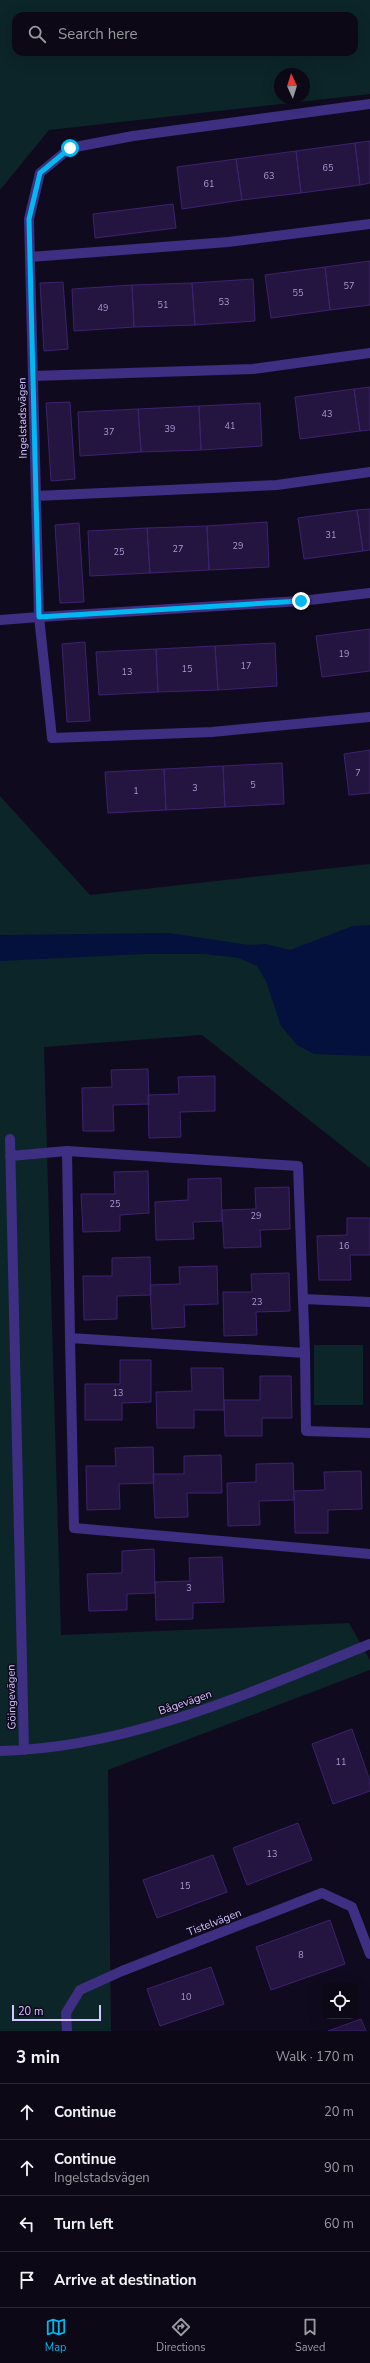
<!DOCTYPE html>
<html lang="en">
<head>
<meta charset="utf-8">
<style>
	body { margin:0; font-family:"Nunito Sans",sans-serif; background:#1a1623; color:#f1f3f6 }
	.controls { position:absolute; right:12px; bottom:12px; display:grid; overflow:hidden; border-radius:8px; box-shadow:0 4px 16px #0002 }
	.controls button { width:36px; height:36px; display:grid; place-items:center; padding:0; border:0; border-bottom:1px solid #2c2935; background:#0c0816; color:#f1f3f6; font:20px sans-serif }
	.compass { position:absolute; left:274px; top:68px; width:36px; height:36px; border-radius:50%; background:#0c0816; box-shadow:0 4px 16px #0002; rotate:356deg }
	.scale { position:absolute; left:12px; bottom:10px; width:89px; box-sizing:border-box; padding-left:4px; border:2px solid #d4c6ff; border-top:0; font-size:11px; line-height:14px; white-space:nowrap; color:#d4c6ff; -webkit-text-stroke:3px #100a1e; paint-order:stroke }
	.stop { position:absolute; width:12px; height:12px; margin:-9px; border:3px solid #00b9f1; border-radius:50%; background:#fff }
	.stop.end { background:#00b9f1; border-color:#fff; box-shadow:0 1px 4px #0008 }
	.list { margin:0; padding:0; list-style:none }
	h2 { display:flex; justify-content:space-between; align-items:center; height:52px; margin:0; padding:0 16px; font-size:17px }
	h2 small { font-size:13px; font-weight:400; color:#9a9aa1 }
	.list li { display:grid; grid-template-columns:26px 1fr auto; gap:12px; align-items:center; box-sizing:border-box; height:56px; padding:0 16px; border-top:1px solid #2c2935 }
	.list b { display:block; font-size:15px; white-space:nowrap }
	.list p { margin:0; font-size:13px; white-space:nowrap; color:#9a9aa1 }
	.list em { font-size:13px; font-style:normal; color:#9a9aa1 }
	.icon { flex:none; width:22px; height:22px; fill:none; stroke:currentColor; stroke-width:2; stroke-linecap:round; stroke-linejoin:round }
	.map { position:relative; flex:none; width:370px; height:2031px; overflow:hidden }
	.search { position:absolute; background:#0c0816; box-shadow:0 4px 16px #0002; left:12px; right:12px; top:12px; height:44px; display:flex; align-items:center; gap:10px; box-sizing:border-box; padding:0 14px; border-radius:12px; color:#9a9aa1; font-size:15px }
	.sheet { height:276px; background:#0c0816 }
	nav { display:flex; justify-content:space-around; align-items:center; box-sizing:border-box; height:56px; border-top:1px solid #2c2935; background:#0c0816; font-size:11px; color:#9a9aa1 }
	nav a { display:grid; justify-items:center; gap:2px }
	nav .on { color:#00b9f1 }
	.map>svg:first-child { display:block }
	.green { fill:#0c2528; fill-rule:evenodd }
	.water { fill:#04113c }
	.building { fill:#231440; stroke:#3c236f }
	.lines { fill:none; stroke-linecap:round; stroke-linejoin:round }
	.minor { stroke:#3e2f82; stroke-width:10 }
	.route { stroke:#00b9f1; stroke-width:5 }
	.labels { text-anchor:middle; stroke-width:3; stroke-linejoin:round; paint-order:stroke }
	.number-label { font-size:9px; fill:#a89acf }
	.street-label { font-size:11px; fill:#d4c6ff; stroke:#100a1e }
</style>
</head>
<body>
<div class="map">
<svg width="370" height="2031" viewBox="0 0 370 2031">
	<rect width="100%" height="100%" fill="#100a1e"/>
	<path class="green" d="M0,0h370v94l-321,36 -49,60zM16,16h338v36h-338zM280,74h24v24h-24z
		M0,796l90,99 280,-31v304l-168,-133 -158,12 17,588 288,-12 21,37v10l-262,100 3,261h-111z
		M314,1345h49v60h-49z"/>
	<path class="water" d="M370,925v131l-56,-2 -17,-9 -16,-19 -15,-45 -9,-15 -18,-8 -34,-4h-59l-146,7v-26l169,-2 80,12 17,-1 24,6 63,-24z"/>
	<path class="building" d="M370,141v42l-10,2 -5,-42z
		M355,143l5,42 -59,8 -5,-42z
		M296,151l5,42 -59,7 -6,-41z
		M236,159l6,41 -60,9 -5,-42z
		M173,204l3,24 -81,10 -2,-24z
		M370,261v44l-40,5 -5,-43z
		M325,267l5,43 -59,8 -6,-43z
		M253,279l2,42 -60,4 -3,-42z
		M63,282l5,67 -24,2 -4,-68z
		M192,283l3,42 -61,2 -2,-42z
		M132,285l2,42 -60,4 -2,-42z
		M370,387v43l-10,1 -6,-42z
		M354,389l6,42 -60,8 -5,-42z
		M70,402l5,77 -24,2 -5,-78z
		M260,403l2,43 -61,4 -2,-44z
		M199,406l2,44 -60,2 -3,-43z
		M138,409l3,43 -61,4 -2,-44z
		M370,509v41l-7,1 -6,-41z
		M357,510l6,41 -59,8 -6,-41z
		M267,522l2,45 -60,3 -2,-44z
		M79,523l5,79 -24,1 -5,-78z
		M207,526l2,44 -59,3 -3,-45z
		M147,528l3,45 -60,3 -2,-45z
		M370,629v42l-48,6 -6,-41z
		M85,642l5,79 -23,1 -5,-78z
		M275,643l2,43 -59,4 -3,-44z
		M215,646l3,44 -60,2 -2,-43z
		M156,649l2,43 -59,3 -3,-43z
		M370,750v43l-21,2 -5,-41z
		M282,763l2,41 -59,3 -2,-41z
		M223,766l2,41 -59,3 -2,-41z
		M164,769l2,41 -58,3 -3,-41z
		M148,1069l1,35 -36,1 1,26h-31l-1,-43 30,-1 -1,-17z
		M215,1076v35l-35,1 1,25 -32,1 -1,-43 31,-1 -1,-17z
		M148,1171l1,42 -29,2v16l-37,1 -2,-38h34l-1,-22z
		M221,1178l1,43 -29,1 1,17 -38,1 -1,-38 33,-2v-21z
		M289,1187l1,42 -30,1 1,17 -37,1 -2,-38 34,-1 -1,-21z
		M347,1218h23v37h-20l1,25h-32l-2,-44 30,-1z
		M150,1257l1,38 -34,1v23l-33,1 -1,-44h29v-18z
		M217,1266l1,38 -34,1 1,22 -33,2 -2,-44 30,-1 -1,-17z
		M289,1273l1,38 -34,1 1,23 -33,1 -1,-44h29l-1,-18z
		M120,1360h31v42l-29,1v17h-37v-36h35z
		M191,1368h32l1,42h-30v18h-37l-1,-36 36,-1z
		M260,1376h31l1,42h-30v18h-37l-1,-36h36z
		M153,1447l1,36 -35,1 1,25 -33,1 -1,-44h30l-1,-18z
		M221,1455l1,38h-35l1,24 -33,1 -2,-44h31v-18z
		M293,1463l1,37 -35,1 1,24 -32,1 -1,-43 29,-1v-18z
		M361,1471l1,38 -34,1v23h-33l-1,-42 31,-1 -1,-18z
		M154,1549l1,44 -28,1v16l-38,1 -2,-37 35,-1v-22z
		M222,1557l2,45 -31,1v16l-37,1 -1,-38 35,-1 -1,-23z
		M352,1729l18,52v10l-37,13 -21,-60z
		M298,1823l14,37 -65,25 -14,-37z
		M213,1855l14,37 -70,26 -14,-38z
		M330,1920l15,44 -74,26 -15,-43z
		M211,1967l13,37 -64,22 -13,-37z
		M361,2019l5,12h-38z"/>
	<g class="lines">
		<path class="minor" d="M30,257l198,-15 142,-18
			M33,376l220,-7 117,-16
			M36,496l241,-11 93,-13
			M370,593l-69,8 -262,16 13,121 160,-6 158,-15
			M0,620l39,-3 -10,-398 11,-46 30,-25 63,-12 237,-32
			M10,1139l14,611
			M67,1151l3,187 235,15 1,78 64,2
			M10,1156l57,-5 231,15 7,187
			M303,1299l67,3
			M70,1338l4,190 296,26
			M0,1751c130,-3 251,-59 370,-107
			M67,2031l-1,-18 14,-23 42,-19 200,-78 30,14 18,47"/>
	</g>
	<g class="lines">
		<path class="route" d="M70,148l-30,25 -11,46 10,398 262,-16"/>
	</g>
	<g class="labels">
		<g class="number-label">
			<text x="328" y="171">65</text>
			<text x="269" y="179">63</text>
			<text x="209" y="187">61</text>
			<text x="349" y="289">57</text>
			<text x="298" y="296">55</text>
			<text x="224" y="305">53</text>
			<text x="163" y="308">51</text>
			<text x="103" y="311">49</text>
			<text x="327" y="417">43</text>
			<text x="230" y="429">41</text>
			<text x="170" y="432">39</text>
			<text x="109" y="435">37</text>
			<text x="331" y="538">31</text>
			<text x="238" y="549">29</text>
			<text x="178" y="552">27</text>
			<text x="119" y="555">25</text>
			<text x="344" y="657">19</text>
			<text x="246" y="669">17</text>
			<text x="187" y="672">15</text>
			<text x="127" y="675">13</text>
			<text x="358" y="776">7</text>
			<text x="253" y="788">5</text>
			<text x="195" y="791">3</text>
			<text x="136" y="794">1</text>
			<text x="115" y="1207">25</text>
			<text x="256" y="1219">29</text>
			<text x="344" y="1249">16</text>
			<text x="257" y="1305">23</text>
			<text x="118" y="1396">13</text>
			<text x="189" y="1591">3</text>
			<text x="341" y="1765">11</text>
			<text x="272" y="1857">13</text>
			<text x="185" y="1889">15</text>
			<text x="301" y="1958">8</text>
			<text x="186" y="2000">10</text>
		</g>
		<g class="street-label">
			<text transform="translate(22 418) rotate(-91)" y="4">Ingelstadsvägen</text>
			<text transform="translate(11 1697) rotate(-91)" y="4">Göingevägen</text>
			<text transform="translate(185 1702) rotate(-19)" y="4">Bågevägen</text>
			<text transform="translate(214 1922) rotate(-21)" y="4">Tistelvägen</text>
		</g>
	</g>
</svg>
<div class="controls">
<button><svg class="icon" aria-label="locate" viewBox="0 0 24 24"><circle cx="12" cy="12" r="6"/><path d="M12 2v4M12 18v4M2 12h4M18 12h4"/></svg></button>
</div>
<svg class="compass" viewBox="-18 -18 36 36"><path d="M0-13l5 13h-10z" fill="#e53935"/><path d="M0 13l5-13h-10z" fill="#9a9aa1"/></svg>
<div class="scale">20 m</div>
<div class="stop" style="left:70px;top:148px"></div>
<div class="stop end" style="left:301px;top:601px"></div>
<div class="search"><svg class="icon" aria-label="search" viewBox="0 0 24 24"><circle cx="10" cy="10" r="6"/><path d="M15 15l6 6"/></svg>Search here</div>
</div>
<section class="sheet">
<h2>3 min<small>Walk · 170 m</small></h2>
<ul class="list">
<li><svg class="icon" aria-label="ahead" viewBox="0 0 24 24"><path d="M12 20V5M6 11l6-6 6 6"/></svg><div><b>Continue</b></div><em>20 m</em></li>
<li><svg class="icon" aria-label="ahead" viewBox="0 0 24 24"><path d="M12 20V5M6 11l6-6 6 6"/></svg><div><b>Continue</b><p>Ingelstadsvägen</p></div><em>90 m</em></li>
<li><svg class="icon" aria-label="left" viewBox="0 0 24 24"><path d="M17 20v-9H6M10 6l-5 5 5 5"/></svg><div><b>Turn left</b></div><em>60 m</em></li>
<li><svg class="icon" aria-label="arrive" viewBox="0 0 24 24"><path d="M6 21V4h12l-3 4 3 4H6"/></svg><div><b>Arrive at destination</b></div></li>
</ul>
</section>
<nav>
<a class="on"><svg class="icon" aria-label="map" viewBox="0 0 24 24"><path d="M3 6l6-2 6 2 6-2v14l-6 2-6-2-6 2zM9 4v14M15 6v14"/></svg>Map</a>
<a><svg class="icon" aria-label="directions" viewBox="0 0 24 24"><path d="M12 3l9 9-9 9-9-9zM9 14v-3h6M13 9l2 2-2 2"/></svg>Directions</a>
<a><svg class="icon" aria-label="saved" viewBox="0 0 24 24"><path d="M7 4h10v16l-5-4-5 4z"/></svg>Saved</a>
</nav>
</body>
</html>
